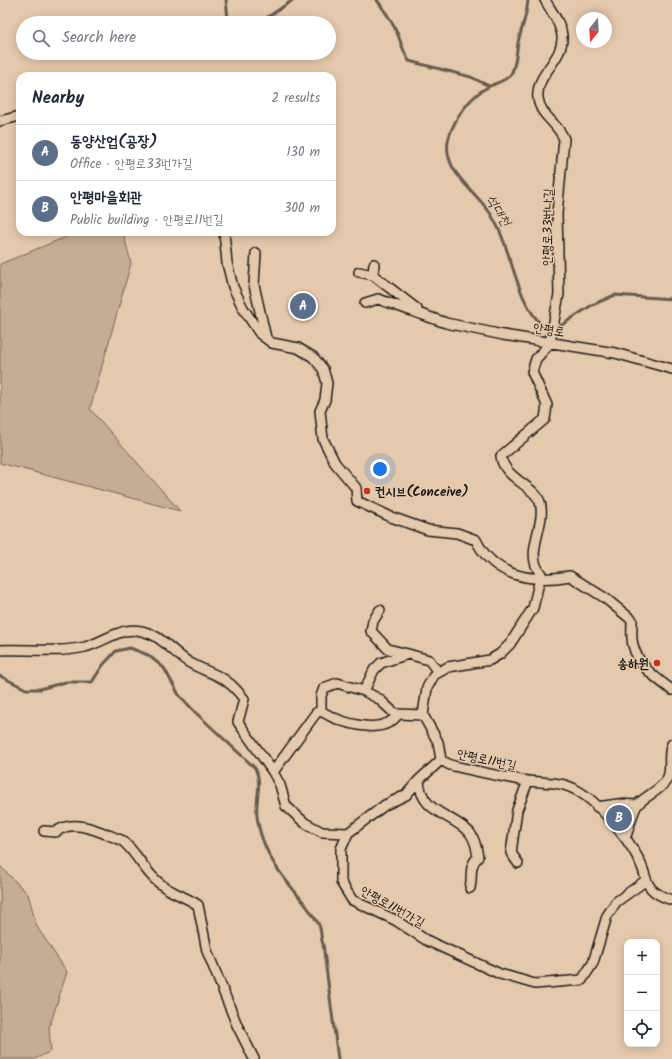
<!DOCTYPE html>
<html lang="en">
<head>
<meta charset="utf-8">
<style>
	body { margin:0; font-family:Kalam,"Poor Story",sans-serif; background:#f6f6f7; color:#1f2937 }
	.controls { position:absolute; right:12px; bottom:12px; display:grid; overflow:hidden; border-radius:8px; box-shadow:0 2px 10px #0003 }
	.controls button { width:36px; height:36px; display:grid; place-items:center; padding:0; border:0; border-bottom:1px solid #e0e1e3; background:#fff; color:#1f2937; font:20px sans-serif }
	.compass { position:absolute; left:576px; top:12px; width:36px; height:36px; border-radius:50%; background:#fff; box-shadow:0 2px 10px #0003; rotate:197deg }
	.you { position:absolute; left:380px; top:469px; width:14px; height:14px; margin:-10px; border:3px solid #fff; border-radius:50%; background:#1a73e8; box-shadow:0 0 0 6px #1a73e833 }
	.badge { display:grid; place-items:center; width:26px; height:26px; border-radius:50%; background:#1a73e8; color:#fff; font-size:13px; font-weight:700 }
	.pin { position:absolute; translate:-50% -50%; border:2px solid #fff; box-shadow:0 1px 4px #0006 }
	.list { margin:0; padding:0; list-style:none }
	h2 { display:flex; justify-content:space-between; align-items:center; height:52px; margin:0; padding:0 16px; font-size:17px }
	h2 small { font-size:13px; font-weight:400; color:#747a83 }
	.list li { display:grid; grid-template-columns:26px 1fr auto; gap:12px; align-items:center; box-sizing:border-box; height:56px; padding:0 16px; border-top:1px solid #e0e1e3 }
	.list b { display:block; font-size:15px; white-space:nowrap }
	.list p { margin:0; font-size:13px; white-space:nowrap; color:#747a83 }
	.list em { font-size:13px; font-style:normal; color:#747a83 }
	.icon { flex:none; width:22px; height:22px; fill:none; stroke:currentColor; stroke-width:2; stroke-linecap:round; stroke-linejoin:round }
	.map { position:relative; flex:none; width:672px; height:1059px; overflow:hidden }
	.search { position:absolute; background:#fff; box-shadow:0 2px 10px #0003; left:16px; top:16px; width:320px; height:44px; display:flex; align-items:center; gap:10px; box-sizing:border-box; padding:0 14px; border-radius:22px; color:#747a83; font-size:15px }
	.panel { position:absolute; background:#fff; box-shadow:0 2px 10px #0003; left:16px; top:72px; width:320px; height:164px; border-radius:12px }
	.map>svg:first-child { display:block }
	.green { fill:#c4ad94; stroke:#706458 }
	.lines { fill:none; stroke-linecap:round; stroke-linejoin:round }
	.stream { stroke:#665c51; stroke-width:3 }
	.street-casing { stroke:#1c1c1c; stroke-width:12 }
	.street { stroke:#e5c9ac; stroke-width:9 }
	.poi-dot { fill:#c8321e; stroke:#e5c9ac; stroke-width:1.5 }
	.labels { text-anchor:middle; stroke-width:3; stroke-linejoin:round; paint-order:stroke }
	.street-label { font-size:13px; fill:#1c1c1c; stroke:#e5c9ac }
	.poi-label { font-size:13px; font-weight:bold; fill:#1c1c1c; stroke:#e5c9ac; text-anchor:start }
	.water-label { font-size:14px; font-style:italic; fill:#413c37; stroke:#e5c9ac }
</style>
</head>
<body>
<div class="map">
<svg width="672" height="1059" viewBox="0 0 672 1059">
	<rect width="100%" height="100%" fill="#e5c9ac"/>
	<filter id="ink" filterUnits="userSpaceOnUse"><feTurbulence type="fractalNoise" baseFrequency=".025" numOctaves="2"/><feDisplacementMap in="SourceGraphic" scale="8" xChannelSelector="R" yChannelSelector="G"/><feConvolveMatrix kernelMatrix="1 2 1 2 8 2 1 2 1" color-interpolation-filters="sRGB"/></filter>
	<g filter="url(#ink)">
		<path class="green" d="M78,232h45l8,31 -41,146 90,102 -180,-48v-199z
			M0,866l28,28 9,33 30,45 -18,56 2,23 -16,8h-35z"/>
		<g class="lines">
			<path class="stream" d="M226,0l2,19 4,4
				M377,0c8,11 16,22 21,35 4,11 5,16 11,26l62,16 18,9
				M528,0c-1,14 -5,25 -9,38 -3,12 -2,25 -8,36 -5,7 -13,8 -21,12 -19,9 -35,31 -41,51 -9,33 25,52 41,76 22,34 23,78 48,108 4,6 13,7 19,7l35,-23 23,-10 57,4
				M259,23l34,-23
				M0,676l26,13h14l26,-7h26l11,-17 13,-14 14,-3 18,7 16,13 15,27 16,17 60,56c8,16 0,31 2,48 1,10 5,23 9,32 12,29 37,49 52,75 4,6 2,14 5,21l15,115"/>
			<g class="street-casing">
				<path id="street" d="M545,0c6,11 16,23 17,36 2,24 -27,38 -24,62 2,18 20,25 26,41l-7,75 2,80 -9,49 -14,16 -4,13 15,33 -2,14 -44,37c2,22 34,30 39,46 7,23 -17,51 1,72l-8,34 -23,36 -10,10 -10,6 -42,7 -14,8 -7,13 -4,27 15,27 3,18 9,5c26,6 51,12 78,16 17,2 34,0 50,10 20,11 49,46 60,67 12,22 3,32 34,42
					M0,121l20,-5
					M224,232l3,31 6,24 10,21 17,26 12,9 26,5 15,9 10,12 4,14 -2,17 -5,11 3,28 12,24 21,25 1,13 34,16 37,13 29,3 19,7c18,37 56,43 94,36l35,22 27,22c0,7 -1,18 1,25 5,21 23,33 39,45
					M256,253l-2,32 12,53
					M374,264l-1,11 44,34
					M359,272l14,3
					M365,303l13,-4 68,24 57,12 112,18 57,16
					M380,610l-7,11 -2,10 17,18 20,5
					M0,650c27,-1 58,3 85,-3 23,-6 39,-25 66,-13 14,6 25,21 39,29 24,13 35,11 54,36l-6,23 35,50 7,13 6,21 19,17 17,9 26,1
					M364,691l10,-21 7,-7 27,-9 21,6 9,12
					M321,711v-15l3,-8 13,-5 27,8 15,8 14,13 5,2
					M441,760l-22,20 -13,15 -21,10 -37,28 -7,16v33l11,18 43,20 31,20 74,34 35,10 47,-4 11,-17 14,-47 9,-14 29,-21
					M273,772l43,-59 5,-2c19,12 63,26 77,3l25,1
					M419,780c2,34 32,33 51,53 5,6 7,17 8,24 -10,10 -5,18 -8,31
					M597,807l21,-3 19,1
					M44,831l12,1c18,-15 46,1 65,8 12,7 23,31 37,42 12,11 27,14 40,23l9,46 30,74 17,34
					M625,838c4,-8 8,-29 13,-34 9,-9 25,-15 30,-27 4,-11 -1,-23 4,-33
					M518,863l-7,-10 6,-43 11,-29"/>
			</g>
			<use href="#street" class="street"/>
		</g>
	</g>
	<g class="poi-dot">
		<circle cx="367" cy="491" r="4"/>
		<circle cx="657" cy="663" r="4"/>
	</g>
	<g class="labels">
		<g class="street-label">
			<text transform="translate(547 227) rotate(-89)" y="5">안평로33번나길</text>
			<text transform="translate(549 329) rotate(9)" y="5">안평로</text>
			<text transform="translate(487 759) rotate(12)" y="5">안평로11번길</text>
			<text transform="translate(393 906) rotate(29)" y="5">안평로11번가길</text>
		</g>
		<g class="poi-label">
			<text x="375" y="496">컨시브(Conceive)</text>
			<text x="649" y="668" text-anchor="end">송하원</text>
		</g>
		<g class="water-label">
			<text transform="translate(499 210) rotate(58)" y="5">석대천</text>
		</g>
	</g>
</svg>
<div class="controls">
<button>+</button>
<button>−</button>
<button><svg class="icon" aria-label="locate" viewBox="0 0 24 24"><circle cx="12" cy="12" r="6"/><path d="M12 2v4M12 18v4M2 12h4M18 12h4"/></svg></button>
</div>
<svg class="compass" viewBox="-18 -18 36 36"><path d="M0-13l5 13h-10z" fill="#e53935"/><path d="M0 13l5-13h-10z" fill="#747a83"/></svg>
<div class="you"></div>
<div class="pin badge" style="left:303px;top:306px;background:#5c6f8a">A</div>
<div class="pin badge" style="left:619px;top:818px;background:#5c6f8a">B</div>
<div class="search"><svg class="icon" aria-label="search" viewBox="0 0 24 24"><circle cx="10" cy="10" r="6"/><path d="M15 15l6 6"/></svg>Search here</div>
<section class="panel">
<h2>Nearby<small>2 results</small></h2>
<ul class="list">
<li><span class="badge" style="background:#5c6f8a">A</span><div><b>동양산업(공장)</b><p>Office · 안평로33번가길</p></div><em>130 m</em></li>
<li><span class="badge" style="background:#5c6f8a">B</span><div><b>안평마을회관</b><p>Public building · 안평로11번길</p></div><em>300 m</em></li>
</ul>
</section>
</div>
</body>
</html>
